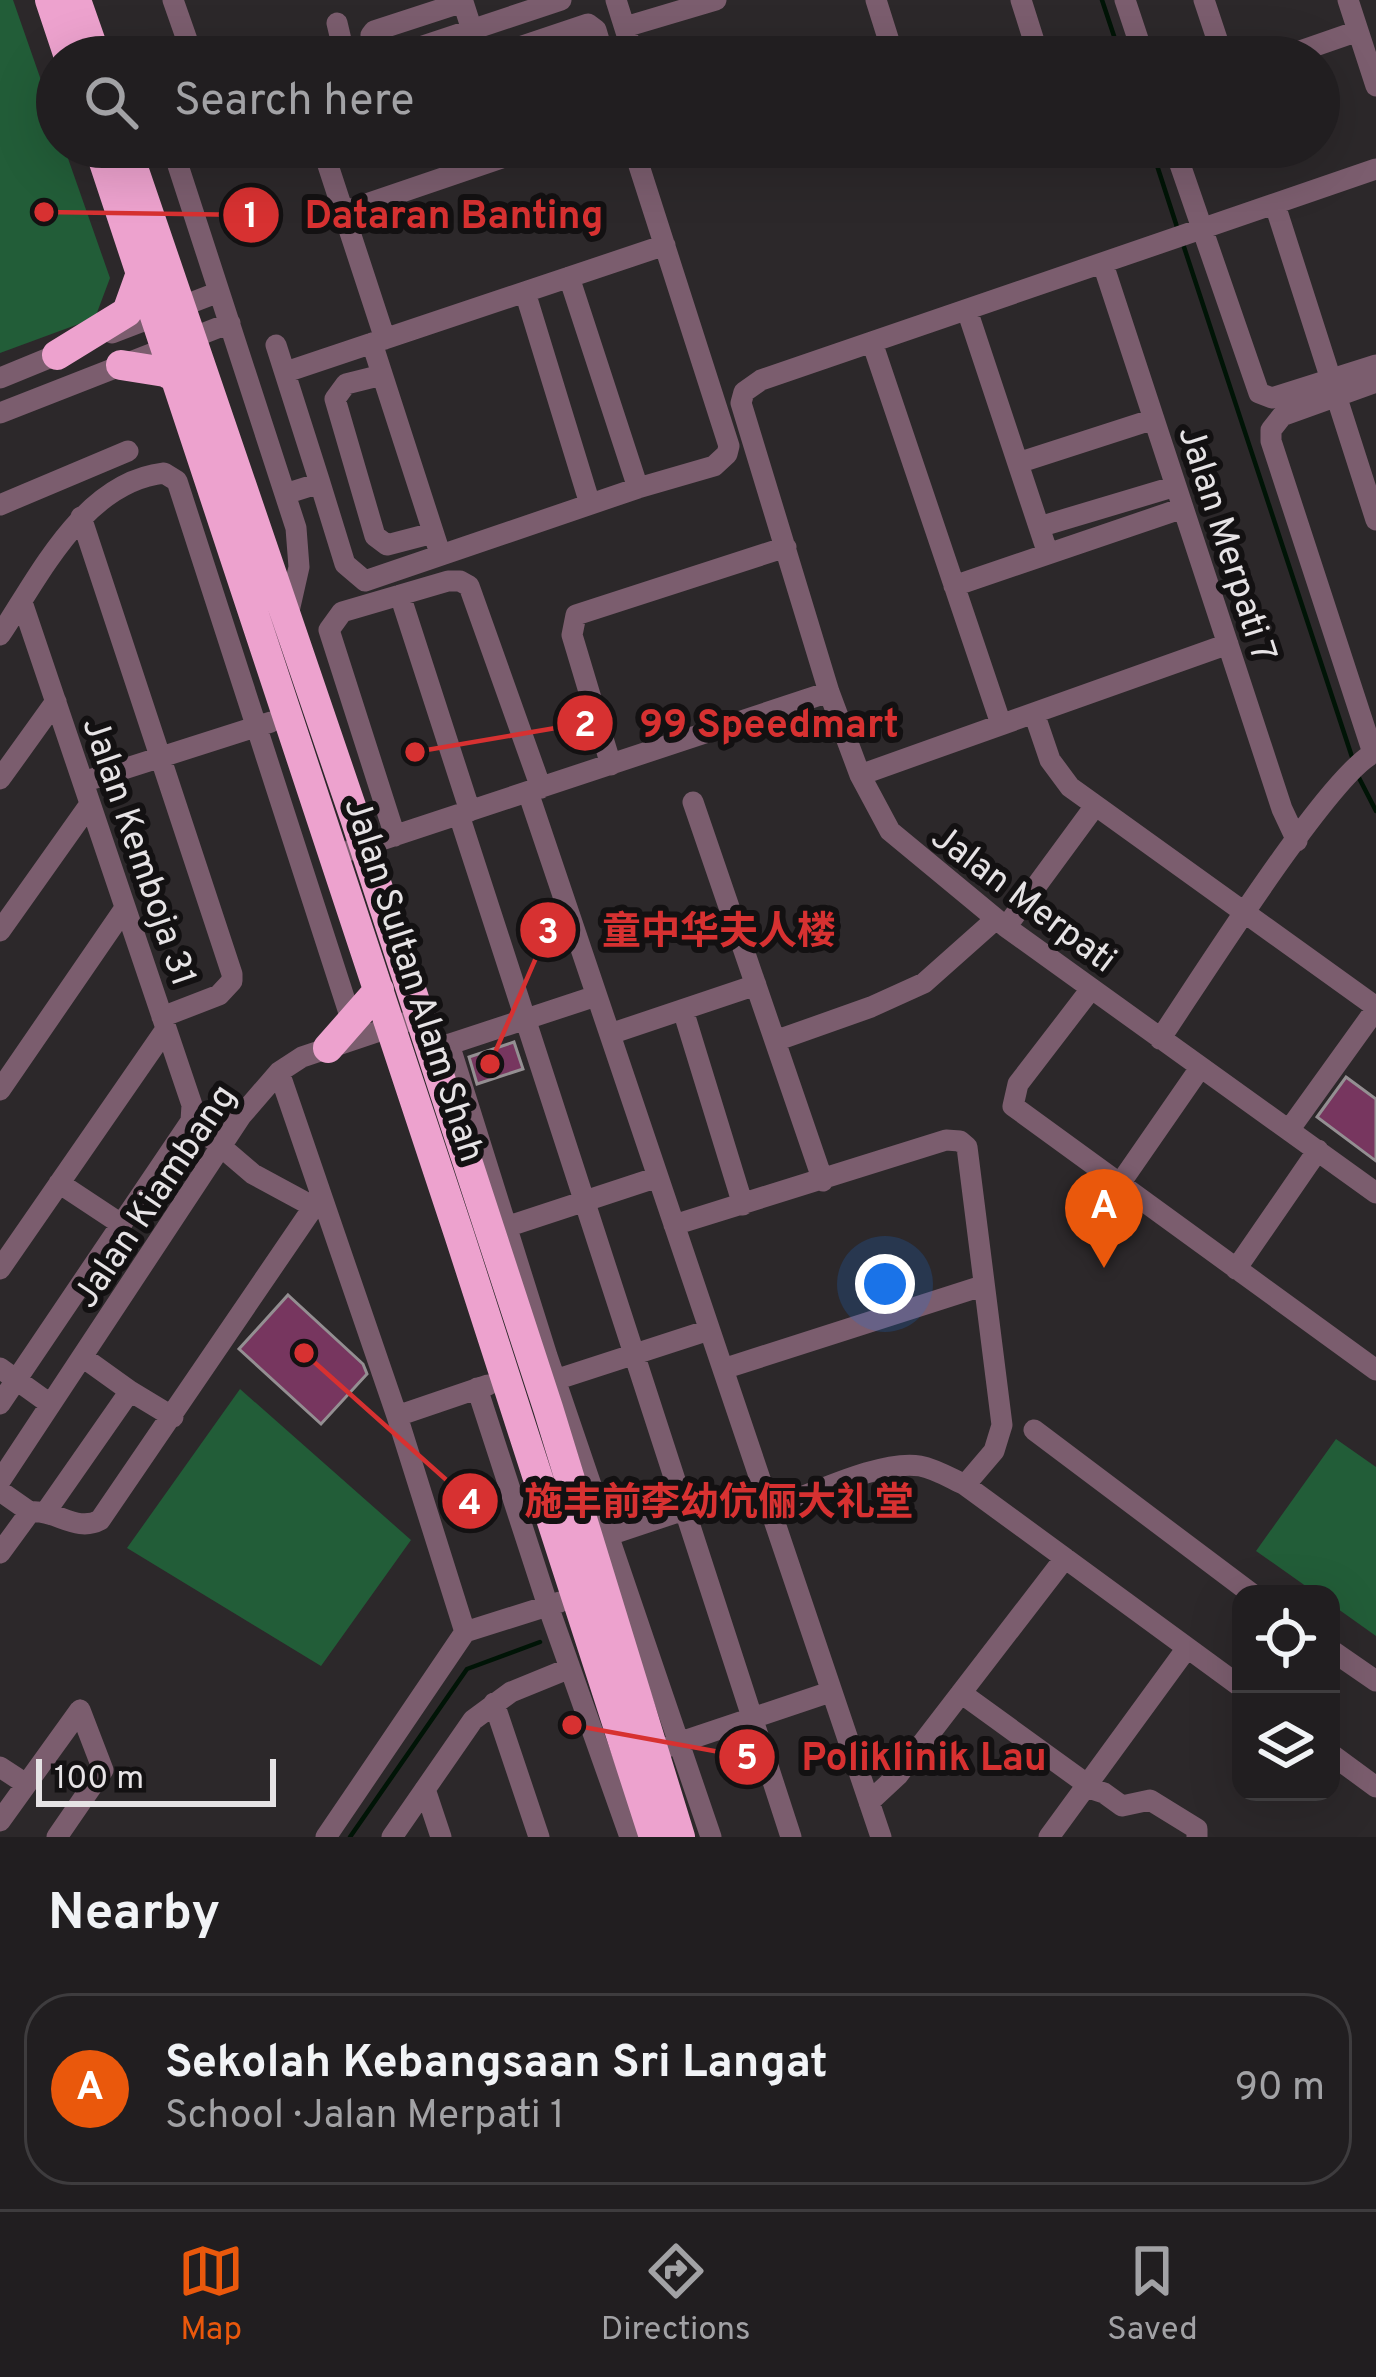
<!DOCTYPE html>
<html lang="en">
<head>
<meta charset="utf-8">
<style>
	body { margin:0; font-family:Overpass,"Noto Sans SC",sans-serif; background:#292729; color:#f1f3f6 }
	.controls { position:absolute; right:36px; bottom:36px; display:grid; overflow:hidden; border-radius:24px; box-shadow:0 12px 48px #0002 }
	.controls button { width:108px; height:108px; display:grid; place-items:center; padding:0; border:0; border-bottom:3px solid #3e3c3e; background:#211e20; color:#f1f3f6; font:60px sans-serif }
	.scale { position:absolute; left:36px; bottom:30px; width:240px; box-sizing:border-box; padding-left:12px; border:6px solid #e6e3e5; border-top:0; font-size:33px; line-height:42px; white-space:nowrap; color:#e6e3e5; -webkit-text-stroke:9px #131112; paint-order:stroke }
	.you { position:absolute; left:885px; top:1284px; width:42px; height:42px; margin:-30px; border:9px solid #fff; border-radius:50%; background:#1a73e8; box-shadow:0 0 0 18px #1a73e833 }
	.badge { display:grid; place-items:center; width:78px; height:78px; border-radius:50%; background:#ea580c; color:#fff; font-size:39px; font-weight:700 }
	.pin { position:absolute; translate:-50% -99px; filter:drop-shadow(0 3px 6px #0008) }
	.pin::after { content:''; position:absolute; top:63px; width:42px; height:36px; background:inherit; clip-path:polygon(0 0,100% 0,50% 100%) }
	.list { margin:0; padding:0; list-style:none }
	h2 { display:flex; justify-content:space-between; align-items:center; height:156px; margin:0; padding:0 48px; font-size:51px }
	h2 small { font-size:39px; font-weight:400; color:#a2a2a5 }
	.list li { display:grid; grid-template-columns:78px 1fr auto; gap:36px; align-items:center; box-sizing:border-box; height:192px; margin:0 24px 24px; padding:0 24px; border:3px solid #3e3c3e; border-radius:48px }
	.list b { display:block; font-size:45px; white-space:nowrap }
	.list p { margin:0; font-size:39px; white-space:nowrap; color:#a2a2a5 }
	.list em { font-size:39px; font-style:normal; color:#a2a2a5 }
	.icon { flex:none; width:66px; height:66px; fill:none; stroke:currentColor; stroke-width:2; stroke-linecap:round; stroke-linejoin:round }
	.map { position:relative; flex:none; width:1376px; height:1837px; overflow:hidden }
	.search { position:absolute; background:#211e20; box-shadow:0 12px 48px #0002; left:36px; right:36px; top:36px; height:132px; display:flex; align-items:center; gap:30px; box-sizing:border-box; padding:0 42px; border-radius:66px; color:#a2a2a5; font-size:45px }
	.sheet { height:372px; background:#211e20 }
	nav { display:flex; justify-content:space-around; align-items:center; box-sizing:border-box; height:168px; border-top:3px solid #3e3c3e; background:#211e20; font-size:33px; color:#a2a2a5 }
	nav a { display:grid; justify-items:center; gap:6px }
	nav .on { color:#ea580c }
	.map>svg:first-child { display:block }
	.green { fill:#225d38 }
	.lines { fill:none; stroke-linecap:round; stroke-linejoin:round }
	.stream { stroke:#001406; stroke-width:4.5 }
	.building { fill:#77365f; stroke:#948f92; stroke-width:3 }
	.minor { stroke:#7b5d6e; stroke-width:21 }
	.highway { stroke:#eda2ce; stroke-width:30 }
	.labels { text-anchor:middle; stroke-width:12; stroke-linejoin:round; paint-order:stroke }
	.street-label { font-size:36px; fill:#e6e3e5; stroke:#131112 }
	.leader { fill:none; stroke:#d73131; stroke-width:4.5 }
	.callout-dot { fill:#d73131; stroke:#131112; stroke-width:4.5 }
	.mark-label { font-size:36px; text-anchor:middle; font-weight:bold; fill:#fff }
	.callout-label { font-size:39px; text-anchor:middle; font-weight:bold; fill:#d73131; stroke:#131112; stroke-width:12; stroke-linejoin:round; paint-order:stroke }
</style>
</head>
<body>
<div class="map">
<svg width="1376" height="1837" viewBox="0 0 1376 1837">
	<rect width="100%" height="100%" fill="#2c282a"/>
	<path class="green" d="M0,0h13l44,126v21h7l46,131 -15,40 -95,35z
		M240,1389l171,151 -90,126 -194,-118z
		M1336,1439l40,28v169l-45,-32v-10h-14l-61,-43z"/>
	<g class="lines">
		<path class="stream" d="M1102,0l19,57
			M1151,147l26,80
			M1183,244l171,519
			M1357,774l19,37
			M350,1837l117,-168 73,-27"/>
	</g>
	<path class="building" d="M514,1042l9,27 -46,15 -8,-27z
		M1346,1077l30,22v62l-59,-44z
		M288,1295l75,69 4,10 -46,50 -82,-75z"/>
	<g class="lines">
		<path class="minor" d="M173,0l20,57
			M616,0l18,57
			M876,0l18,57
			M1021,0l18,57
			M1125,0l19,57
			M1204,0l19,57
			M1348,0l28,86
			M337,23l8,34
			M625,27l91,-27
			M378,57l-7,-22 3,-4 89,-29 9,28
			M390,57l171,-57
			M490,57l98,-33 8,6 8,27
			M1283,57l75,-26
			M172,147l124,381 3,39 -12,53
			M322,147l63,192
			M1174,147l85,246 13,5 104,-33
			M1376,169l-615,211 -17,12 -3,11 88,289 31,83 30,56 116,96 370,266
			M1275,205l101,315
			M343,212l191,-65
			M1103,264l179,545 15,32
			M569,277l69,211
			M525,292l65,212
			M967,310l81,244
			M112,333l107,-41
			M872,342l129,382
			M372,343l66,204
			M276,345l44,138
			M286,372l379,-127
			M382,375l-36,9 -11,15 40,137 12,9 46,-12
			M0,378l66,-27
			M0,413l230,-90
			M1018,463l136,-44
			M285,494l35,-11 25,81 20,17 273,-93 76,-22 13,-12 2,-8 -96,-299
			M0,505l128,-54
			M81,517l151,457v7l-13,14 -57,22
			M1039,527l137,-41
			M954,586l229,-78
			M400,595l70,216
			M22,602l170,503 -1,16
			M0,635c40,-60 84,-153 164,-162l13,8 175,541
			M1034,713l16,47 20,27 306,220
			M1373,753l-102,-312v-11l11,-14 94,-34
			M611,765l-39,-130 4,-20 210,-68
			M860,775l368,-131
			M0,779l56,-78
			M83,782l188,-60
			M528,792l353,1045
			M693,802l130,379
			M459,815l332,1022
			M395,836l-66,-206 13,-18 106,-31h12l9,5 72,202
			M351,850l478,-158
			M1006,927l89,-121
			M0,931l90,-127
			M1091,989l-73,95 -5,22 363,264
			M683,1010l60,195
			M610,1034l146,-49
			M1160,1039c35,-51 172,-270 216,-287
			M775,1041l96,-34 53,-24 72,-64
			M449,1044l98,312 164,481
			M438,1048l158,-52
			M279,1072l118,344 68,216
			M0,1090l125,-182
			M191,1121l62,53 61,33
			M1289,1130l87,-121
			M59,1183l62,41
			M1119,1185l81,-117
			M674,1225l272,-85 14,1 7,6 35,278 -8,26 -29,34
			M497,1230l161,-53
			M0,1269l166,-240
			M1236,1269l82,-119
			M0,1368l50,36
			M723,1369l259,-83
			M555,1380l154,-50
			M477,1388l71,218 82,231
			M130,1391l43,26
			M0,1404l191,-283
			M397,1416l91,-31
			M1034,1430l218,164
			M0,1481l241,-365 38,-44 23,-15 101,-34
			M0,1491l30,21c26,-3 46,21 70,8l221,-324
			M770,1509c39,-13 111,-50 150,-43 16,3 30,12 45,19l276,202
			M47,1510l83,-119 -46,-33
			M597,1539l165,-55
			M0,1553l30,-41
			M1331,1650l45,31
			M961,1693l127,92
			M494,1703l45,134
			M666,1747l164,-55
			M1331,1754l45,33
			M0,1767l26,17
			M1086,1787l18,6 18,13 28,-6 47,29v8
			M425,1789l16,48
			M869,1802l29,-27 167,-217
			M0,1821l80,-111
			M57,1837l46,-67 -23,-60
			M326,1837l139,-205 95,-30
			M392,1837l81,-117 38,-28 59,-24
			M1049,1837l138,-189"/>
		<path class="highway" d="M50,0l19,57
			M76,0l20,57
			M99,147l360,1087 195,603
			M126,147l228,668 194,593 132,429
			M57,355l70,-43 14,-39
			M121,365l44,7 10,5
			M328,1048l51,-58"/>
	</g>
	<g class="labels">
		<g class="street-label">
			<text transform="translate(1229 543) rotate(72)" y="13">Jalan Merpati 7</text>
			<text transform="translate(141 851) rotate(71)" y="13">Jalan Kemboja 31</text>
			<text transform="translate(1025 897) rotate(37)" y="13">Jalan Merpati</text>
			<text transform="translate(416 979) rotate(72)" y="13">Jalan Sultan Alam Shah</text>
			<text transform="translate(153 1195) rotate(-56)" y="13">Jalan Kiambang</text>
		</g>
	</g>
	<path class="leader" d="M44 212L251 215M415 752L585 723M490 1064L548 930M304 1353L470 1501M572 1725L747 1757"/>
	<g class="callout-dot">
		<circle cx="44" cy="212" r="12"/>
		<circle cx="415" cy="752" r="12"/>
		<circle cx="490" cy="1064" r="12"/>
		<circle cx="304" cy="1353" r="12"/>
		<circle cx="572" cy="1725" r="12"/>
		<circle cx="251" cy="215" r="30"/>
		<circle cx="585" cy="723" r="30"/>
		<circle cx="548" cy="930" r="30"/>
		<circle cx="470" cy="1501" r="30"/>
		<circle cx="747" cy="1757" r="30"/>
	</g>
	<g class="mark-label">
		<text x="251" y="227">1</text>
		<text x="585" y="736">2</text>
		<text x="548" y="943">3</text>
		<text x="470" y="1514">4</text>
		<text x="747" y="1769">5</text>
	</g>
	<g class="callout-label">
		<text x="454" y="228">Dataran Banting</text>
		<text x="769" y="737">99 Speedmart</text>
		<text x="719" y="944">童中华夫人楼</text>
		<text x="719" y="1515">施丰前·李幼伉俪大礼堂</text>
		<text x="924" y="1770">Poliklinik Lau</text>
	</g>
</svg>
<div class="controls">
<button><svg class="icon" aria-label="locate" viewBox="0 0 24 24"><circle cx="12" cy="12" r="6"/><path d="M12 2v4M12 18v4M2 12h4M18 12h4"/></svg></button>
<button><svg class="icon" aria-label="layers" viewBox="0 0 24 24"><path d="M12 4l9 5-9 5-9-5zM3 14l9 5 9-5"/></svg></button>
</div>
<div class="scale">100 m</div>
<div class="you"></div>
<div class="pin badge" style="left:1104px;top:1268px">A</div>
<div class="search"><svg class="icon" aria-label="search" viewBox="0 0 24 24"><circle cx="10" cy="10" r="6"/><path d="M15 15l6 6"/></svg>Search here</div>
</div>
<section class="sheet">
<h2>Nearby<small></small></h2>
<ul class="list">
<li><span class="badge">A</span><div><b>Sekolah Kebangsaan Sri Langat</b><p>School · Jalan Merpati 1</p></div><em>90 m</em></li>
</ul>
</section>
<nav>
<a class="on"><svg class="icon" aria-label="map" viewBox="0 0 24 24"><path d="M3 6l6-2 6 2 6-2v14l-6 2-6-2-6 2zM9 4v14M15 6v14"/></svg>Map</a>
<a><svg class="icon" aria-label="directions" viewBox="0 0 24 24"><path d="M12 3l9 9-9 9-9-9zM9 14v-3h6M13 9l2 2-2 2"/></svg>Directions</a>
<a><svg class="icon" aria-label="saved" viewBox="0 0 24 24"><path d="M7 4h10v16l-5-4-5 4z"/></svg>Saved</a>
</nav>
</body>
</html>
